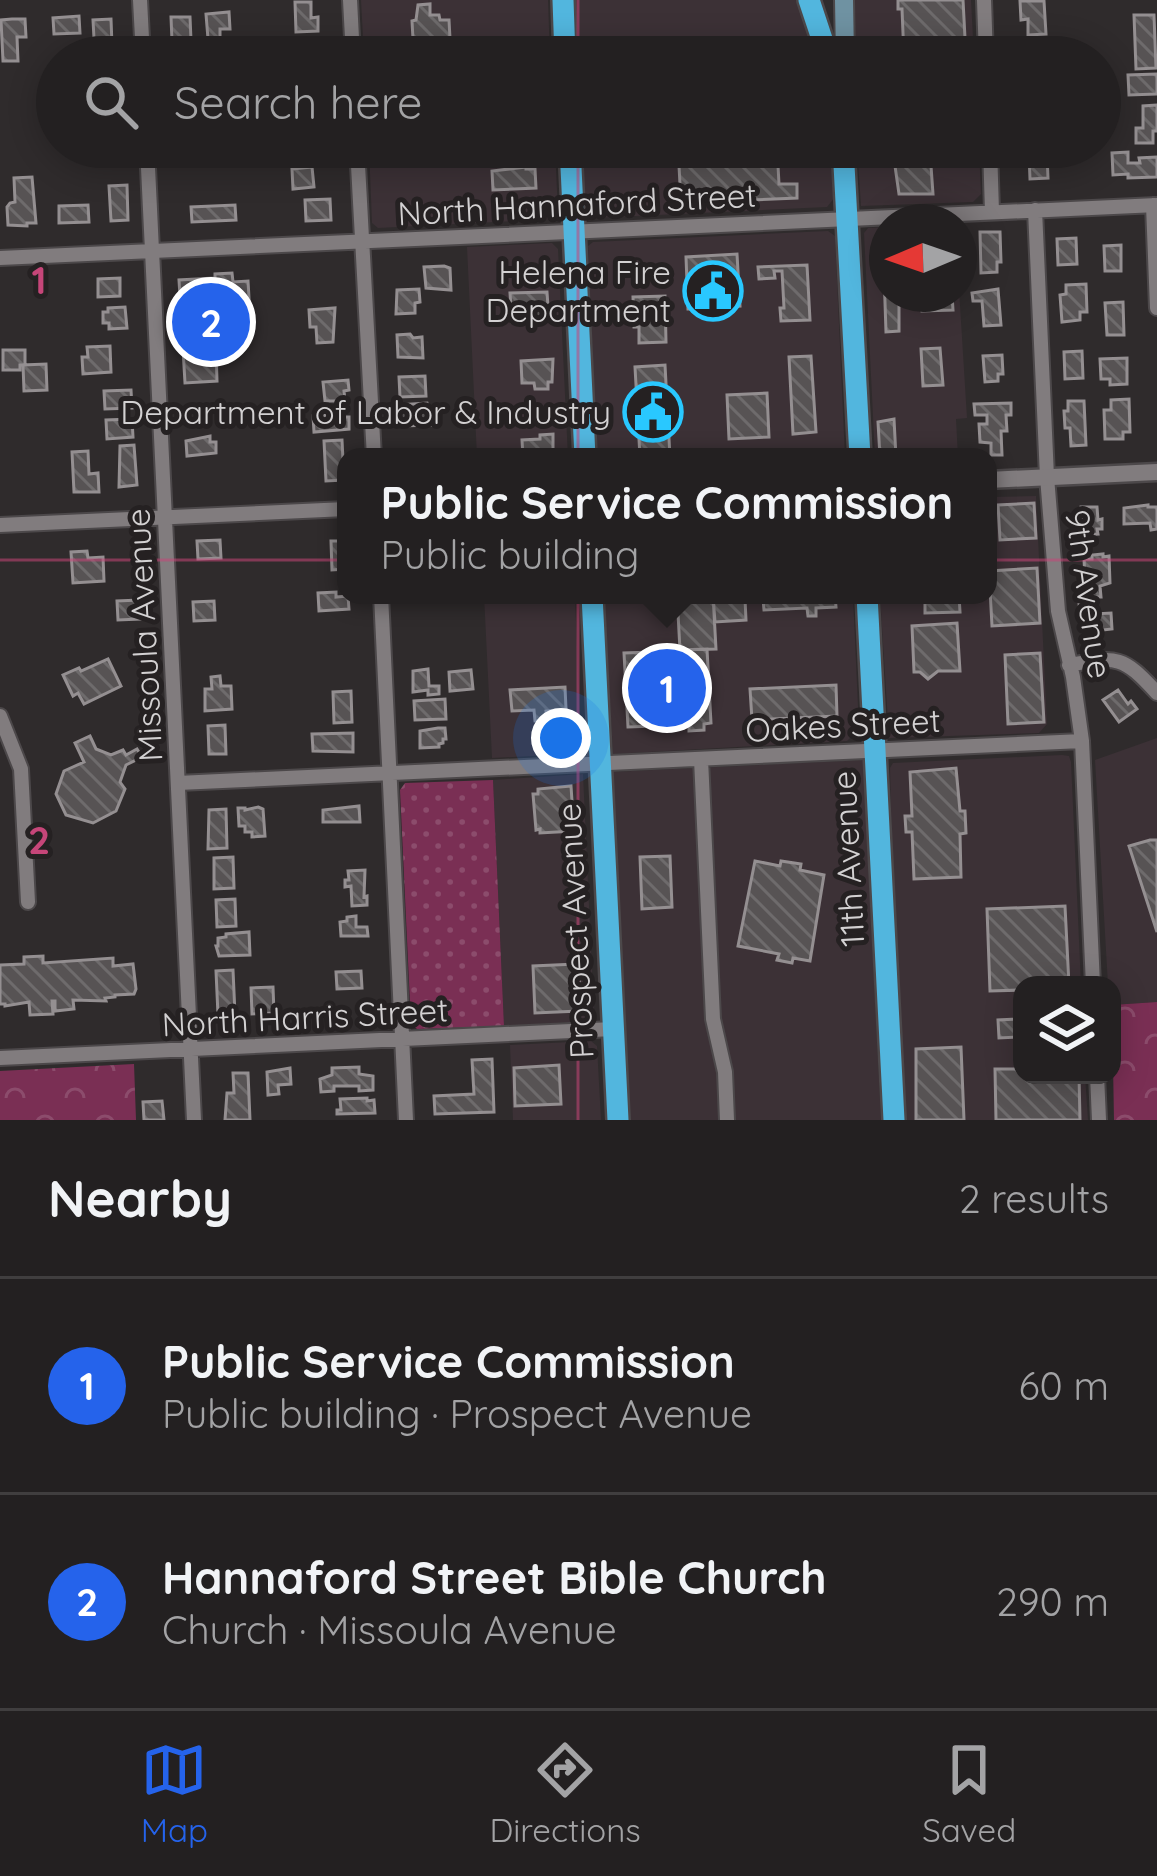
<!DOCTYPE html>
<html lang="en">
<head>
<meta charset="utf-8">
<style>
	body { margin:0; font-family:Quicksand,sans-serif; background:#2f2d2e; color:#f1f3f6 }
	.controls { position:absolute; right:36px; bottom:36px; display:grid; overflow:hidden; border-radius:24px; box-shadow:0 6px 30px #0003 }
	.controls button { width:108px; height:108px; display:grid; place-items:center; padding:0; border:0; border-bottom:3px solid #403e3f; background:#232021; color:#f1f3f6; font:60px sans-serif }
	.compass { position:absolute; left:869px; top:204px; width:108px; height:108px; border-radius:50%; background:#232021; box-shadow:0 6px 30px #0003; rotate:268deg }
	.you { position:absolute; left:561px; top:738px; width:42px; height:42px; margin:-30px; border:9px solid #fff; border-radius:50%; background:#1a73e8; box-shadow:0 0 0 18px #1a73e833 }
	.badge { display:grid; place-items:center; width:78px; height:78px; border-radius:50%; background:#2563eb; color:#fff; font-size:39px; font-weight:700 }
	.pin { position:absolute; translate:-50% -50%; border:6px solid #fff; box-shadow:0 3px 12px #0006 }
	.popup { position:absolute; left:337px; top:448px; width:660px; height:156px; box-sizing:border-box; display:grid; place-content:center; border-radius:24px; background:#232021; filter:drop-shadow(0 3px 9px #0005); font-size:39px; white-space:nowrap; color:#a3a3a5 }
	.popup b { font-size:45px; color:#f1f3f6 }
	.popup::after { content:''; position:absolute; left:50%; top:100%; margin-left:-24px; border:24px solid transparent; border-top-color:#232021 }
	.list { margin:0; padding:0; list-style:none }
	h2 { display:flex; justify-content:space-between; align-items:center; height:156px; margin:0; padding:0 48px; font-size:51px }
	h2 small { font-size:39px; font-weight:400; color:#a3a3a5 }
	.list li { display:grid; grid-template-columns:78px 1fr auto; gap:36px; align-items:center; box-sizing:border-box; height:216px; padding:0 48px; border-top:3px solid #403e3f }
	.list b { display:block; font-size:45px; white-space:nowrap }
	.list p { margin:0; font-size:39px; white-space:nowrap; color:#a3a3a5 }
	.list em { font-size:39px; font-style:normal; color:#a3a3a5 }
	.icon { flex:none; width:66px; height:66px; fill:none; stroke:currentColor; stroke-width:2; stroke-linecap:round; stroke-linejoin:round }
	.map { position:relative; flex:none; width:1157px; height:1120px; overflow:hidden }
	.search { position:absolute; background:#232021; box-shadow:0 6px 30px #0003; left:36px; right:36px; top:36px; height:132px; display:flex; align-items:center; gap:30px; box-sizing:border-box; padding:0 42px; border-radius:66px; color:#a3a3a5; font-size:45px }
	.sheet { height:588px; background:#232021 }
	nav { display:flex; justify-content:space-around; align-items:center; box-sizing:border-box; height:168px; border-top:3px solid #403e3f; background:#232021; font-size:33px; color:#a3a3a5 }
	nav a { display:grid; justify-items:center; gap:6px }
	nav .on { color:#2563eb }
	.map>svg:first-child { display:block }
	.built { fill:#3c3136 }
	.grass { fill:url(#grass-dots) }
	.park { fill:url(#park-crowns) }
	.building { fill:url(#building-back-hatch); stroke:#948f91; stroke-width:3 }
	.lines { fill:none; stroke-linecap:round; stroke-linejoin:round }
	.minor-casing { stroke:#4c484a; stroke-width:18 }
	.tertiary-casing { stroke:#4c484a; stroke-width:21 }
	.secondary-casing { stroke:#4c484a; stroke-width:22 }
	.trunk-casing { stroke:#4c484a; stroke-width:26 }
	.minor { stroke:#817c7e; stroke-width:14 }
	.tertiary { stroke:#817c7e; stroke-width:16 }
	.secondary { stroke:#6f92a2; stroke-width:18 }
	.trunk { stroke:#52b6de; stroke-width:21 }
	.grid { fill:none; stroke:#c64679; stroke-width:3; stroke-opacity:0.55 }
	.labels { text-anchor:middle; stroke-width:10; stroke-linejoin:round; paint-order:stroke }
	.street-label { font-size:33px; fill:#d3d1d2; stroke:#252122 }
	.poi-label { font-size:33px; fill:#d3d1d2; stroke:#252122; text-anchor:end }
	.grid-label { font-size:39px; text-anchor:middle; font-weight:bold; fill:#c64679; stroke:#252122; stroke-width:10; stroke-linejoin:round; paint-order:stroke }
</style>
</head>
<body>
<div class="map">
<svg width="1157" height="1120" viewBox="0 0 1157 1120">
	<defs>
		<pattern id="grass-dots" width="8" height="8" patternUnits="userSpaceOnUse" patternTransform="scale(3)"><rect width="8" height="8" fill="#7a2f54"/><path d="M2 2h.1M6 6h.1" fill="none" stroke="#8c4c6c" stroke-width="1.8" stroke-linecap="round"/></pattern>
		<pattern id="park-crowns" width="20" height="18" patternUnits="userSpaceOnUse" patternTransform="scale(3)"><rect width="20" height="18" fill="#7a2f54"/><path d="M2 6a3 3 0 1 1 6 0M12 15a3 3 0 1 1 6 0" fill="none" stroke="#8c4c6c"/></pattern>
		<pattern id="building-back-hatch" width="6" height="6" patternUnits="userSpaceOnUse" patternTransform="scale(3)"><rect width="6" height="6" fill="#575354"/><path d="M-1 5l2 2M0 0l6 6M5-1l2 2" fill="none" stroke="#6e6b6c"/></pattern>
	</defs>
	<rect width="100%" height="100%" fill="#2f2b2c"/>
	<path class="built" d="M361,0h187l2,57h-186z
		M575,0h222l18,57h-238z
		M851,0h120l3,57h-121z
		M369,147h186l3,66 -6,6 -174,9 -6,-5z
		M582,147h247l6,50 -8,10 -234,11 -8,-3z
		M857,147h122l2,47 -8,8 -112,4z
		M887,227v67h72v-5l8,129 -11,1 2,38h-83l-11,-224 4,-5z
		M828,231l7,5 10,221h-248l-9,-211 5,-4z
		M552,243l6,6 10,208h-91l-10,-210z
		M1036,496l11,228 -8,9 -150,5 -9,-143h108v-98z
		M484,595h91l6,155 -7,4 -82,4z
		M604,595h249l6,134 -12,12 -234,13z
		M1157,738v264l-45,3v-20h-4l-13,-225z
		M1062,755l7,1 2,6 10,223h-59v90h63l3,45h-182l-13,-229 -3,-123 3,-5z
		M863,760l18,360h-253l-17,-348z
		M583,774l11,242 -5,5 -85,5 -11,-246z
		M591,1041l6,5 4,74h-88l-3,-75z"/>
	<path class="grass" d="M493,780l11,246 -87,3 -6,-5 -11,-234 5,-7z"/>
	<path class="park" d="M1157,1002v118h-43l-2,-115z
		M134,1064l2,56h-136v-49z"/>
	<path class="building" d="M898,0h65l3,57h-62l-2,-48h-4z
		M1020,1h24l2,33 -18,1v-16l-7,1z
		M295,2h16v16l7,-1v14l-22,1z
		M430,4v11h9l1,5h9l2,37h-37l-2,-36 4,-1 2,-15z
		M229,12l1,17h-10v9l-12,1 -2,-25z
		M1134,15h20l2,53 -20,1z
		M79,16l1,17 -26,1 -1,-16z
		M171,17h19l1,23 -19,1z
		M12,19h13l1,18h-9l1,24h-15l-2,-41z
		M111,19l1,26 4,-1v13h-21l-2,-37z
		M1157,74v20l-28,1 -1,-20z
		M1157,105v26h-4v12h-17v-15h7v-22z
		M304,147h19v4h4v13l-22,2z
		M678,147h99l2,37h18v14l-116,5z
		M897,147h16l1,18 17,1 2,28h-34l-4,-28h3z
		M1128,152v11h12l-1,-5 18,-1v20l-29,1v-4l-15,1 -1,-22z
		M1047,153l1,25 -18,1 -1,-25z
		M312,167l2,20 -21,2 -1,-20z
		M526,167v2h9l1,19 -43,2 -1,-19z
		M32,177l4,46h-9v3l-19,-1 -1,-18 3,-4 5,-1 -1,-24z
		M127,185l1,35 -17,1 -2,-35z
		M330,199l1,21 -25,1 -1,-21z
		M88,205l1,17 -30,1v-17z
		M235,205l1,15 -44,2 -1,-15z
		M980,232h20l1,30h-4v10l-16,1z
		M1076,238l1,26 -19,1 -1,-26z
		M883,243h4v51h12v37l-13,1z
		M1121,245v26h-16l-1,-25z
		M737,254l3,52 -13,1v2h-39l-2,-52z
		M807,265l3,55 -29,1 -1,-13h4l-2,-37h-8l1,7 -16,1 -1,-12z
		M444,266l6,2 1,22 -25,-2 -2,-21z
		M232,273l1,9 15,-1 3,49 -21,1 1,16 -15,1 1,33 -32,2 -6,-103 36,-2v-4z
		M120,278v18l-22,1v-18z
		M1086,284l1,28h-7v8l-18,2 -2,-27 6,-1v-9z
		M419,289l1,13 -5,1v10l-19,1 1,-24z
		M998,289l3,36 -17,1 -2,-25h-9l-1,-8z
		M547,292l2,29 -37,1 -2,-29z
		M921,294h31l1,16 -31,1z
		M665,296l1,46 -27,1v-16h-5l-1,-30z
		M1123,302l1,33h-17l-2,-32z
		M125,307l2,21 -18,1v-6h-6v-11h5v-4z
		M335,308l-2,34 -16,1 -1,-16h-6l-1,-17z
		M410,334l3,4 9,-1 1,21 -25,-1 -1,-22z
		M110,346l1,26 -28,2 -1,-17h6l-1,-10z
		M940,348l3,37 -20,1 -2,-37z
		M3,350h22v15h-5v5h-17z
		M1082,351l1,27 -18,1 -1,-27z
		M1002,355l1,19h-5v7l-13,1 -2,-26z
		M811,356l5,76 -23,2 -4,-77z
		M1127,358v26l-17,1v-6h-9l-1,-20z
		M553,359l-1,23h-4v7h-13l-1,-6h-12l-1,-22z
		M46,364l1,26 -23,1 -1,-26z
		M665,365l5,92h-30l-5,-90z
		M425,376l1,20 -26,1 -1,-20z
		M348,380l1,10 -5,1 1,10h-20l-2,-19z
		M131,390l1,18 -27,1 -1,-18z
		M767,393l2,44 -40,2 -2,-44z
		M1129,399l1,33h-7v7h-18l-1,-29h7v-10z
		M1068,401h16l2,44 -15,1 -1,-18h-5l-1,-17h4z
		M427,403l5,22 -31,1 -3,-21z
		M1011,403v12h-5l1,16h-6l1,24h-11v-12l-11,-1 -1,-18h8v-9h-12l-1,-11z
		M331,415v2h18v12l-35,3 -1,-16z
		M132,419l1,18 -26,2 -1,-19z
		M894,419l2,38h-16l-2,-35z
		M553,434v19h-4v4h-26l-1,-17 18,-1v-4z
		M210,436v6h6v11l-29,3 -1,-15z
		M342,440l2,40 -18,1 -2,-40z
		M134,445l3,40 -18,2 1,-41z
		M88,451l1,23 9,-1 1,19h-25l-2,-40z
		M1034,503l2,35 -36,2 -2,-35z
		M1148,505v2h9v22l-6,1 -1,-7 -26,1v-16z
		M1081,507h16l1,13 4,-1v10h-5l1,5 -18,1z
		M220,540l1,18 -23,1 -1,-18z
		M331,541h15v28l-14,1z
		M87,551l1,7 15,-1 1,24 -31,2 -2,-31z
		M1103,554v3l6,-1 1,27 -10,3 1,11h-15l-2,-38h8v-4z
		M1037,568l3,55 -48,3 -3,-55z
		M336,592v5l12,-1 1,13 -30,2 -1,-18z
		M677,595h36l3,54 -36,1z
		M713,595h122l1,12 -20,1v8h-8l-1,-8 -43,2 -1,-11h-18l1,21 -31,2z
		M925,595h34l1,17 -35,1z
		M139,600l1,19 -22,1 -1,-19z
		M214,601l1,19 -21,1 -1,-19z
		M1079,602h14l1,12 17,-1 1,16 -27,3v-11h-5z
		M957,623l3,48h-22l-10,8 -8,-7h-6l-2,-46z
		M707,649l4,74 -7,1v6l-15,1v-7l-8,1 -1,-13 -25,1 1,13 -28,1 -4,-74 29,-1v13l26,-2 -1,-13z
		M1040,653l4,69 -36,2 -3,-69z
		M108,659l13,27 -37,18 -6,-11 -5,3 -10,-21 16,-7 2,3z
		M428,669l1,17h10v8l-11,1v-5l-15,2v-21z
		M471,670l2,19 -23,2 -1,-19z
		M220,676l1,10h10l1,23 -27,2v-22h7l-1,-12z
		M836,685l1,31 -85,4 -2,-31z
		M565,687l1,22 -20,2 1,9 -12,1 -1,-11 -22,1 -2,-21z
		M1118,690l10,14 3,-3 6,8 -18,13 -16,-22z
		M351,691l1,31 -18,1 -1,-31z
		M445,699l1,20 -31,1 -1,-19z
		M225,725l1,29h-17l-1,-28z
		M438,728h7l1,11h-3v4l-4,1v3l-19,1v-17z
		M353,733v19l-40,-1 -1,-17z
		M90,736l6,13 15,6 12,-5 3,5 11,-6 5,8 -16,8 -6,17 5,7 -9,22 -23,12 -27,-8 -10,-21 8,-23 20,-9 -9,-19z
		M956,768l4,43h5l1,22 -6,1 1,43 -47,2 -2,-47h-6l-1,-16h7l-2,-44z
		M571,786l3,45 -34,2v-4l-4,1 -3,-36h5v-5z
		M359,806l1,16h-37v-12z
		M258,807l5,2 2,27 -13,1v-5h-7v-6h-6l-1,-18h7v2z
		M226,809l1,39 -19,1 1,-39z
		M1150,840h7v92l-28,-86z
		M670,856l2,51 -30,2 -2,-52z
		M233,857l1,31 -20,1v-31z
		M755,861l25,5 1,-5 20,3 -1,6 24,5 -14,86 -17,-3 -1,5 -15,-3 2,-6 -41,-8z
		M365,870l-1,27 3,-1v9l-15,1 -1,-20 -6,1v-7h4l-1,-9z
		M235,899l1,27 -19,1 -1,-27z
		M1065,906l4,79h-47v5l-32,1 -3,-82z
		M356,916v11h11l1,9h-27l-1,-14 7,-1v-4z
		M249,932l1,23 -31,1 -3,-10h2v-8l8,-1v-3z
		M43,956v7l70,-5v8l20,-2 3,25 -2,5 -19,1v2l-10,1 1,3 -33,-1 1,9 -19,2v-10h-3l1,13 -23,1 -1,-13 -24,4v-2h-5v-39l24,-1v-7z
		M576,964l5,27 -3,1 1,19 -44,2 -2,-47z
		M233,970l2,44 -17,1 -2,-44z
		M361,971l1,17 -25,1 -1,-17z
		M273,987l1,26 -22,1 -1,-26z
		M1017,1015h5v26h-4v-4l-19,1 -1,-18 19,-1z
		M961,1047l3,73h-48v-71z
		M492,1059l2,53 -59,2 -1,-18 40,-2 -2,-34z
		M559,1065l2,39 -46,2 -1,-38z
		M359,1067v7l14,2v14l-14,1v-5h-25v5l-13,1 -1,-13 12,-4v-7z
		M290,1068l1,16 -13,1 1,9 -11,1 -1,-23z
		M995,1069h27v6h57l1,45h-84z
		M233,1073h15l2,47h-25l2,-27h7z
		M367,1098v3l7,-1 1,13 -38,1v-4h4l-1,-11z
		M162,1101l2,19h-20l-1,-18z"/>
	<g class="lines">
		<g class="minor-casing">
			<path id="minor" d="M140,0l3,57
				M350,0l3,57
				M984,0l2,57
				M147,147l47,973
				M357,147l17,310
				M990,147l2,65
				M1153,205l4,103
				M1035,210l12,267 11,134 15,66 9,64 11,244
				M0,258l1157,-53
				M0,525l346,-16
				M381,595l25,525
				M1069,665c49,-9 54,-9 88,28
				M0,716l21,53 7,133
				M701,759l12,260 12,53 2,48
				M178,783l904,-42
				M0,1058l613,-29
				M1097,1075l2,45"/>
		</g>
		<g class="tertiary-casing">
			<path id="tertiary" d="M988,480l169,-8"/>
		</g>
		<g class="secondary-casing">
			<path id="secondary" d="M844,0l1,57"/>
		</g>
		<g class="trunk-casing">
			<path id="trunk" d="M563,0l2,57
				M809,0l19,57
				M570,147l15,310
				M843,147l17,310
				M592,595l26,525
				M867,595l27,525"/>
		</g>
		<use href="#minor" class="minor"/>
		<use href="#tertiary" class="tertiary"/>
		<use href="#secondary" class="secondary"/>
		<use href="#trunk" class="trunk"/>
	</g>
	<path class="grid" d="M578,0v57M578,147v973M0,560h1157"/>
	<defs>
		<g id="civic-ring" transform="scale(3)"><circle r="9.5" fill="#252122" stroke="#29c8ff" stroke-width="1.5"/><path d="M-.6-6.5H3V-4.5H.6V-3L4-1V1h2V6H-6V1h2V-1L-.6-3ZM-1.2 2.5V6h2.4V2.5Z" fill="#29c8ff"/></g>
	</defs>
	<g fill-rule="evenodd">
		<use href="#civic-ring" x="713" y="291"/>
		<use href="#civic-ring" x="653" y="412"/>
	</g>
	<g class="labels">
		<g class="street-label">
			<text transform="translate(577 204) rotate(-3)" y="12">North Hannaford Street</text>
			<text transform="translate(1089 594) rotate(82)" y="12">9th Avenue</text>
			<text transform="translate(144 635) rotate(-93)" y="12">Missoula Avenue</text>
			<text transform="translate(843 725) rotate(-3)" y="12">Oakes Street</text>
			<text transform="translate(848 859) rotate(-93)" y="12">11th Avenue</text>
			<text transform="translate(575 931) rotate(-93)" y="12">Prospect Avenue</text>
			<text transform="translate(305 1017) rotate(-3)" y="12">North Harris Street</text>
		</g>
		<g class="poi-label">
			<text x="671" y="284">Helena Fire<tspan x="671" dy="38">Department</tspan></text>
			<text x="611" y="424">Department of Labor &amp; Industry</text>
		</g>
	</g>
	<g class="grid-label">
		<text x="39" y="294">1</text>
		<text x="39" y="854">2</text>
	</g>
</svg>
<div class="controls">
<button><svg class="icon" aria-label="layers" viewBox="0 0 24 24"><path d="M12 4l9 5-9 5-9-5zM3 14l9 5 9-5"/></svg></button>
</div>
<svg class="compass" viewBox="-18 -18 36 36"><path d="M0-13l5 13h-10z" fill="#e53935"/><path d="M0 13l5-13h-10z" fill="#a3a3a5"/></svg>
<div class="you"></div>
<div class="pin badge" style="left:667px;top:688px">1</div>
<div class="popup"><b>Public Service Commission</b>Public building</div>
<div class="pin badge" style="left:211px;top:322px">2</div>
<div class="search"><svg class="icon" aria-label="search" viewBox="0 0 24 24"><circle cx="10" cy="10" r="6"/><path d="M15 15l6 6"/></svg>Search here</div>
</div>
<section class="sheet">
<h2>Nearby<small>2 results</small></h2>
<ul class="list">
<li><span class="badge">1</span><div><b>Public Service Commission</b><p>Public building · Prospect Avenue</p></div><em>60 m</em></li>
<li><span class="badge">2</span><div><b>Hannaford Street Bible Church</b><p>Church · Missoula Avenue</p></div><em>290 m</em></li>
</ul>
</section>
<nav>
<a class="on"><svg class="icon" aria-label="map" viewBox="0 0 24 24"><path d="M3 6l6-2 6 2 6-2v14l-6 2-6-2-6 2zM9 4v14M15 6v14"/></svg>Map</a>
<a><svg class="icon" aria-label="directions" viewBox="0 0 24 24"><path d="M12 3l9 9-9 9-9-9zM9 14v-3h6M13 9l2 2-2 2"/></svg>Directions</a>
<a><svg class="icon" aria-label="saved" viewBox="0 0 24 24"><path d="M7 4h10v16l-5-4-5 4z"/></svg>Saved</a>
</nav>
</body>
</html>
